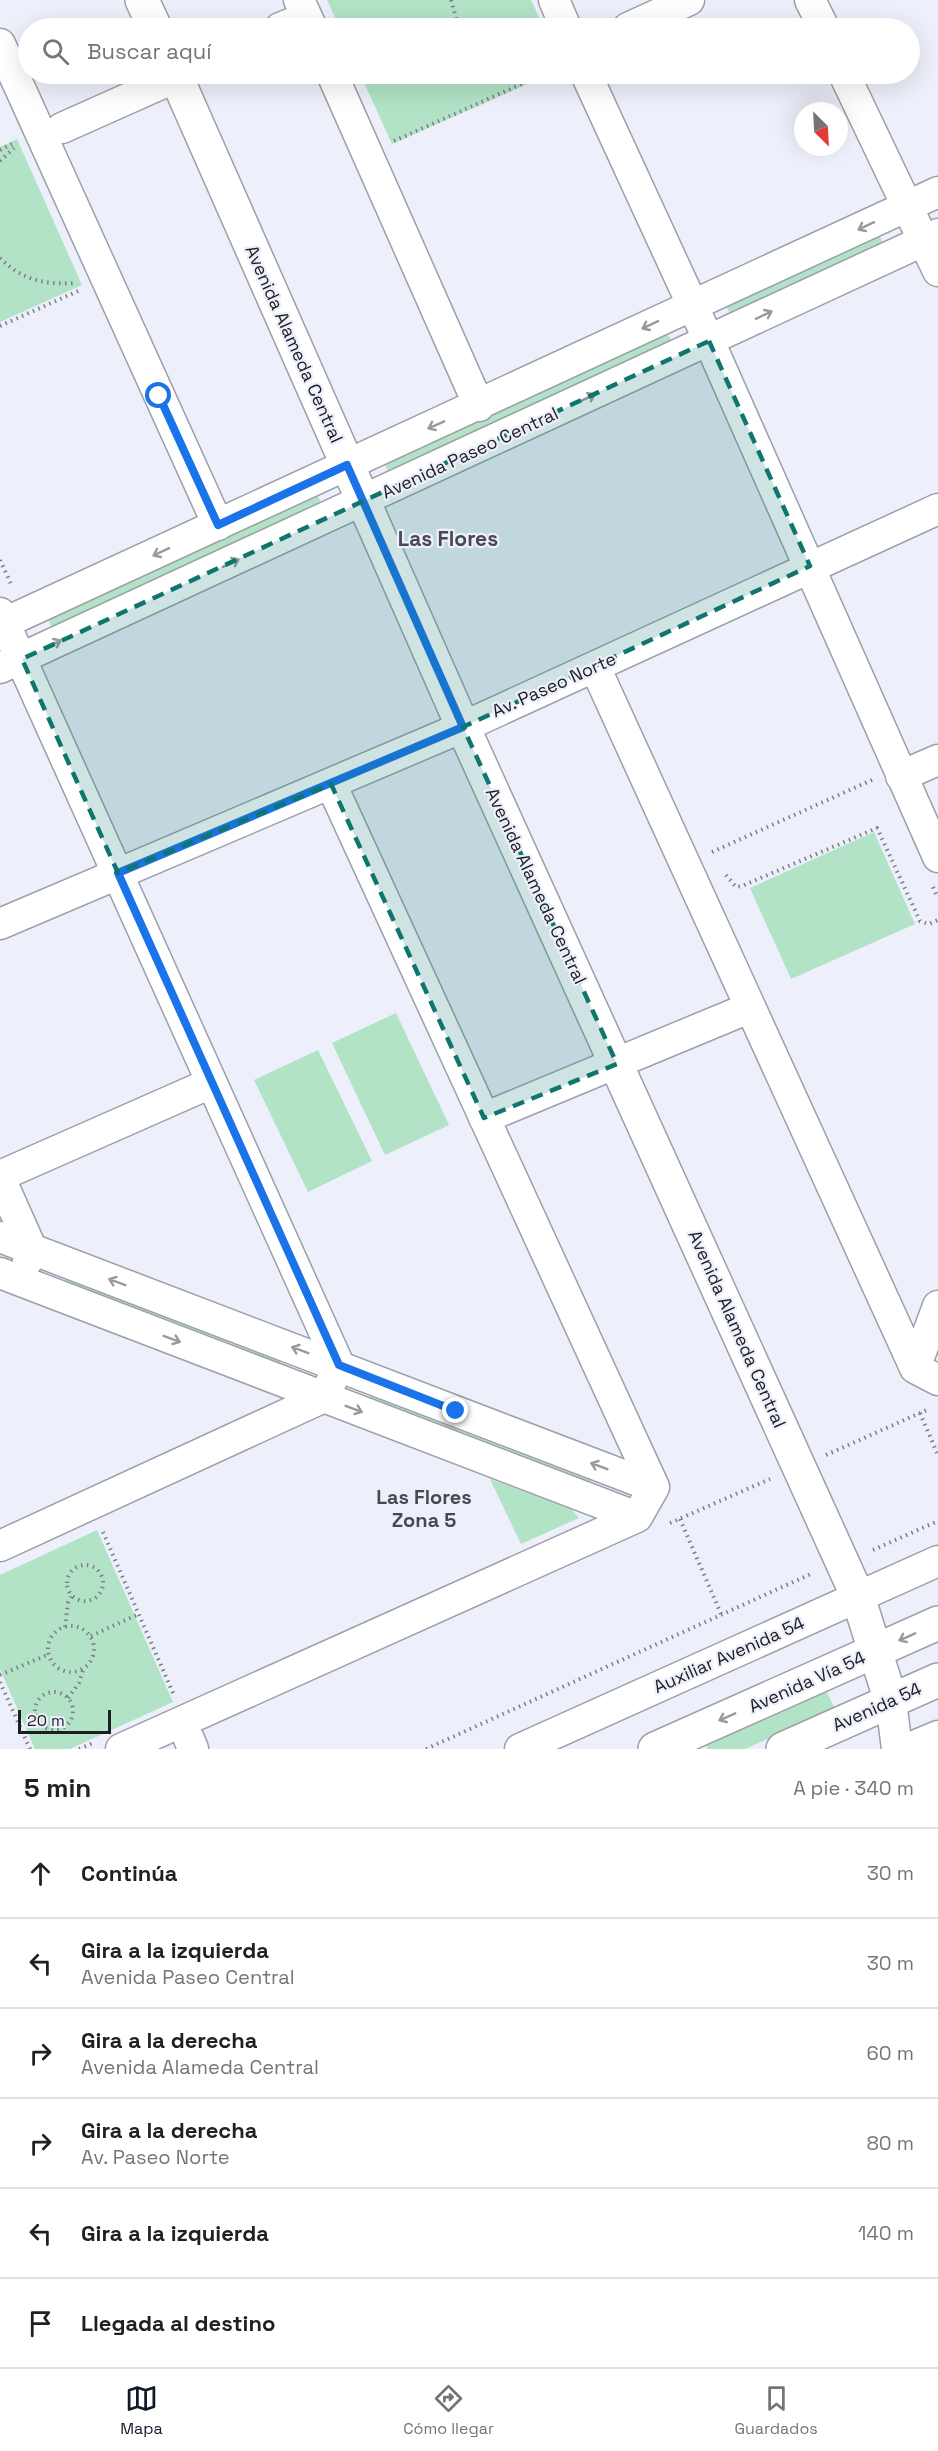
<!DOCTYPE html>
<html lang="es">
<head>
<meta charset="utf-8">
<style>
	body { margin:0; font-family:"Space Grotesk",sans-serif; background:#f6f6f6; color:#202124 }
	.compass { position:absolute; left:794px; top:102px; width:54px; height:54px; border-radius:50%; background:#fff; box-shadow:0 6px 24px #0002; rotate:156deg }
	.scale { position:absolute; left:18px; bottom:15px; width:93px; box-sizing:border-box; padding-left:6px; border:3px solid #1d1e22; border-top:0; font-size:16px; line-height:21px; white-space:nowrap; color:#1d1e22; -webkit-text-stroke:4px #edeffa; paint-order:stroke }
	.stop { position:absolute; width:18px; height:18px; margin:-14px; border:4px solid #1a73e8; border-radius:50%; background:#fff }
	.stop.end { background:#1a73e8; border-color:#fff; box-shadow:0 2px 6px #0008 }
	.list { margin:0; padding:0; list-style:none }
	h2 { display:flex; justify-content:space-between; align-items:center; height:78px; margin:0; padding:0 24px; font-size:26px }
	h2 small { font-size:20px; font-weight:400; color:#757577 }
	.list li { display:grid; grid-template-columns:39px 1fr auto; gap:18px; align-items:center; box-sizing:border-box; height:90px; padding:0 24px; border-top:2px solid #e0e0e0 }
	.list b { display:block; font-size:22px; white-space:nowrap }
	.list p { margin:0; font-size:20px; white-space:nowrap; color:#757577 }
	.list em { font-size:20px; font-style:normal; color:#757577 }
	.icon { flex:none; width:33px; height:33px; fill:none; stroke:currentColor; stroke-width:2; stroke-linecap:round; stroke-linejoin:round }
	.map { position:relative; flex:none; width:938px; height:1749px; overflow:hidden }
	.search { position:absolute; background:#fff; box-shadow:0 6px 24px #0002; left:18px; right:18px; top:18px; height:66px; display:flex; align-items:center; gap:15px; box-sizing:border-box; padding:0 21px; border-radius:33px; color:#757577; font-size:22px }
	.sheet { height:618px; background:#fff }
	nav { display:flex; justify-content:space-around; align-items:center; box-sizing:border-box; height:84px; border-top:2px solid #e0e0e0; background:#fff; font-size:16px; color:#757577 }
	nav a { display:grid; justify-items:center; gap:3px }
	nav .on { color:#111827 }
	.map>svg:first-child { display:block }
	.green { fill:#b2e3c7 }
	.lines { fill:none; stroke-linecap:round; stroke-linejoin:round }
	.street-casing { stroke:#9d9fa9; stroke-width:33 }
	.secondary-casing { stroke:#9d9fa9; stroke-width:36 }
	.path { stroke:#7d7f86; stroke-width:4; stroke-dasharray:1.5 4.5; stroke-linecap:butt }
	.street { stroke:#fff; stroke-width:30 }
	.secondary { stroke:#fff; stroke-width:33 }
	.oneway { stroke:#999a9c }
	.route { stroke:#1a73e8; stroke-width:8 }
	.marked { fill:#0f766e; fill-opacity:0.2; stroke:#0f766e; stroke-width:4.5; stroke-dasharray:12 8; stroke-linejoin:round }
	.labels { text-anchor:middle; stroke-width:4.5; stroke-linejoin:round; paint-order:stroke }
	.street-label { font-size:18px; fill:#1d1e22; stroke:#edeffa }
	.neighbourhood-label { font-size:20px; font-weight:bold; fill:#474951; stroke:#edeffa }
	.quarter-label { font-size:21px; font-weight:bold; fill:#474951; stroke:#edeffa }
</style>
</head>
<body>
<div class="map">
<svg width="938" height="1749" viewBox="0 0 938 1749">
	<rect width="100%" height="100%" fill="#edeffa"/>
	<path class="green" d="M327,0h204l13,28h-204z
		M360,74h190l-158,70z
		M17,139l65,146 -82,37v-175z
		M879,235l6,11 -153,71 -6,-11z
		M668,334l5,10 -283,131 -5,-10z
		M318,496l5,11 -270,123 -5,-11z
		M874,832l41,92 -124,55 -41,-91z
		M396,1013l53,112 -64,30 -53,-112z
		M318,1050l54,111 -64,31 -54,-112z
		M67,1276l214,83 -4,10 -214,-82z
		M372,1391l220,87 -4,11 -220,-88z
		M490,1479l80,29 9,10 -58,26z
		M97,1530l76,172 -103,47h-35l-35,-80v-94z
		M825,1688l10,21 -90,40h-38v-7z"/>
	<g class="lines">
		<g class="street-casing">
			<path id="street" d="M299,0l13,28
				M554,0l12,28
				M810,0l14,28
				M280,28l10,-4
				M628,28l61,-28
				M0,44l218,481
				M332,74l147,332
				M586,74l123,267 229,516
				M844,74l94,197
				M62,128l121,-54
				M0,613l339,752 -15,32 -324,149
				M0,625l938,-433
				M595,667l320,701 23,12
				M0,668l938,-434
				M901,776l37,-16
				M0,924l463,-197 475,-218
				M484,1118l265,-110
				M0,1176l211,-93
				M0,1178l32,72 -4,10
				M0,1237l654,250
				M0,1273l637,244
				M915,1368l23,-62
				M891,1701l6,48
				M189,1739l4,10
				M121,1749l516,-232 17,-30 -323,-703
				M520,1749l418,-188
				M907,1749l31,-13"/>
		</g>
		<g class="secondary-casing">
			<path id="secondary" d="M142,0l13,28
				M175,74l288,653 395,870 33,104
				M655,1749l283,-126
				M783,1749l155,-69"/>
		</g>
		<path class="path" d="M451,0l8,28
			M394,141l150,-67
			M0,150l12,-6
			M0,161l14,-13
			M0,258c22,22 45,27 75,25
			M0,326l78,-35
			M0,560l11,24
			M712,852l160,-72
			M726,875l10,12 6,-1 135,-58 43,93 9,3 9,-4
			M933,887l5,11
			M920,1413l18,42
			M826,1455l103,-46
			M680,1519l41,95
			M670,1523l100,-44
			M103,1532l70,161
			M873,1550l65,-29
			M67 1583a18 18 0 1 1 36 0a18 18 0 1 1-36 0Z
			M48 1649a23 23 0 1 1 46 0a23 23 0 1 1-46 0Z
			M65,1627l3,-24 4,-7
			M91,1636l48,-22
			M0,1675l47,-20
			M0,1682l30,67
			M35 1711a19 19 0 1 1 38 0a19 19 0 1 1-38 0Z
			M68,1698l11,-15 4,-13
			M79,1749l14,-6
			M426,1749l387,-176"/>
		<use href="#street" class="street"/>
		<use href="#secondary" class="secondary"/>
	</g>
	<defs><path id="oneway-shaft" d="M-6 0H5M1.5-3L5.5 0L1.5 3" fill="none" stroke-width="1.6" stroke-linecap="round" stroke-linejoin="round" transform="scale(1.5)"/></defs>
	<g class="oneway">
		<use href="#oneway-shaft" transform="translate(866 226) rotate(155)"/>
		<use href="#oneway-shaft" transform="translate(764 315) rotate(-25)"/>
		<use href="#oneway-shaft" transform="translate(650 325) rotate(155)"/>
		<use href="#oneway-shaft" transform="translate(587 398) rotate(-25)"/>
		<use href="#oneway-shaft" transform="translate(436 425) rotate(156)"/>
		<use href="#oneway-shaft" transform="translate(161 552) rotate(155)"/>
		<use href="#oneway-shaft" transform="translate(231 563) rotate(-25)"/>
		<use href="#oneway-shaft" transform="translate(53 644) rotate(-25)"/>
		<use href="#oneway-shaft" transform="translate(117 1282) rotate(-159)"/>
		<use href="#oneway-shaft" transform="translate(172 1339) rotate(21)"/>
		<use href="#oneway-shaft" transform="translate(300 1350) rotate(-159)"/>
		<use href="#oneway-shaft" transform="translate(354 1409) rotate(21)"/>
		<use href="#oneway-shaft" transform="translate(599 1466) rotate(-159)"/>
		<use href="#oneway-shaft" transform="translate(907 1637) rotate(156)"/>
		<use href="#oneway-shaft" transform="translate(727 1717) rotate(156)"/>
	</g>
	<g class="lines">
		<path class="route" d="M159,396l59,129 129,-60 116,262 -345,146 221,492 117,46"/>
	</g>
	<path class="marked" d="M709,341l101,225 -347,161 154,337 -133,54 -153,-334 -213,89 -96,-214z"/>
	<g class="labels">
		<g class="street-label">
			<text transform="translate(294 344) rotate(66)" y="6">Avenida Alameda Central</text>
			<text transform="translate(470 453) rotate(-25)" y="6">Avenida Paseo Central</text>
			<text transform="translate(554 685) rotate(-24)" y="6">Av. Paseo Norte</text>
			<text transform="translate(536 886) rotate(65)" y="6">Avenida Alameda Central</text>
			<text transform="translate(737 1329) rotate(66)" y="6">Avenida Alameda Central</text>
			<text transform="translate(729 1655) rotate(-24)" y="6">Auxiliar Avenida 54</text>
			<text transform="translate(807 1682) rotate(-24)" y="6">Avenida Vía 54</text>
			<text transform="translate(877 1707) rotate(-24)" y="6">Avenida 54</text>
		</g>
		<g class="neighbourhood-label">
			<text x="424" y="1504">Las Flores<tspan x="424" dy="23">Zona 5</tspan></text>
		</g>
		<g class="quarter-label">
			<text x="448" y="546">Las Flores</text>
		</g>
	</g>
</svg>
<svg class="compass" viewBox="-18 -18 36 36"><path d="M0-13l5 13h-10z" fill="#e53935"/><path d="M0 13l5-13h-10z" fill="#757577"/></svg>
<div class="scale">20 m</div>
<div class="stop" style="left:159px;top:396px"></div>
<div class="stop end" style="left:456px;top:1411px"></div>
<div class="search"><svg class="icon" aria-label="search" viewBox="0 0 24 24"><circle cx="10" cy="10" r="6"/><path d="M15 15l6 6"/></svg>Buscar aquí</div>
</div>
<section class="sheet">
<h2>5 min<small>A pie · 340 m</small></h2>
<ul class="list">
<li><svg class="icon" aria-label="ahead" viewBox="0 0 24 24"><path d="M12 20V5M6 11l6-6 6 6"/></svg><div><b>Continúa</b></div><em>30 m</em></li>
<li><svg class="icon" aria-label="left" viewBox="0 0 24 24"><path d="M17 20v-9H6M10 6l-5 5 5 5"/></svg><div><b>Gira a la izquierda</b><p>Avenida Paseo Central</p></div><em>30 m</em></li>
<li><svg class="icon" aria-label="right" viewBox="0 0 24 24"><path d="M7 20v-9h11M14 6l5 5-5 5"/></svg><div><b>Gira a la derecha</b><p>Avenida Alameda Central</p></div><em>60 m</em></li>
<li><svg class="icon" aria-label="right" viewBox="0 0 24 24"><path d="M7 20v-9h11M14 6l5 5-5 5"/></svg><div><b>Gira a la derecha</b><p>Av. Paseo Norte</p></div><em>80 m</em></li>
<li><svg class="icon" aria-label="left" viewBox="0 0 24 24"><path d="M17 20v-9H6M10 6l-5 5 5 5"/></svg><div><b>Gira a la izquierda</b></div><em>140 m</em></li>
<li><svg class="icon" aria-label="arrive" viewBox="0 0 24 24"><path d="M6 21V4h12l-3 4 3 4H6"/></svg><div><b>Llegada al destino</b></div></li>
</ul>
</section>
<nav>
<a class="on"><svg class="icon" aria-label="map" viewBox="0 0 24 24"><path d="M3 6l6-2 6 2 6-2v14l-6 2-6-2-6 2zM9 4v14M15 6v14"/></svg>Mapa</a>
<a><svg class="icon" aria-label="directions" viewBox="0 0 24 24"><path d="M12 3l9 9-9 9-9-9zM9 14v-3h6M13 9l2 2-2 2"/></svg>Cómo llegar</a>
<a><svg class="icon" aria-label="saved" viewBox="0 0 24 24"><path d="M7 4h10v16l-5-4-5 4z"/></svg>Guardados</a>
</nav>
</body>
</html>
